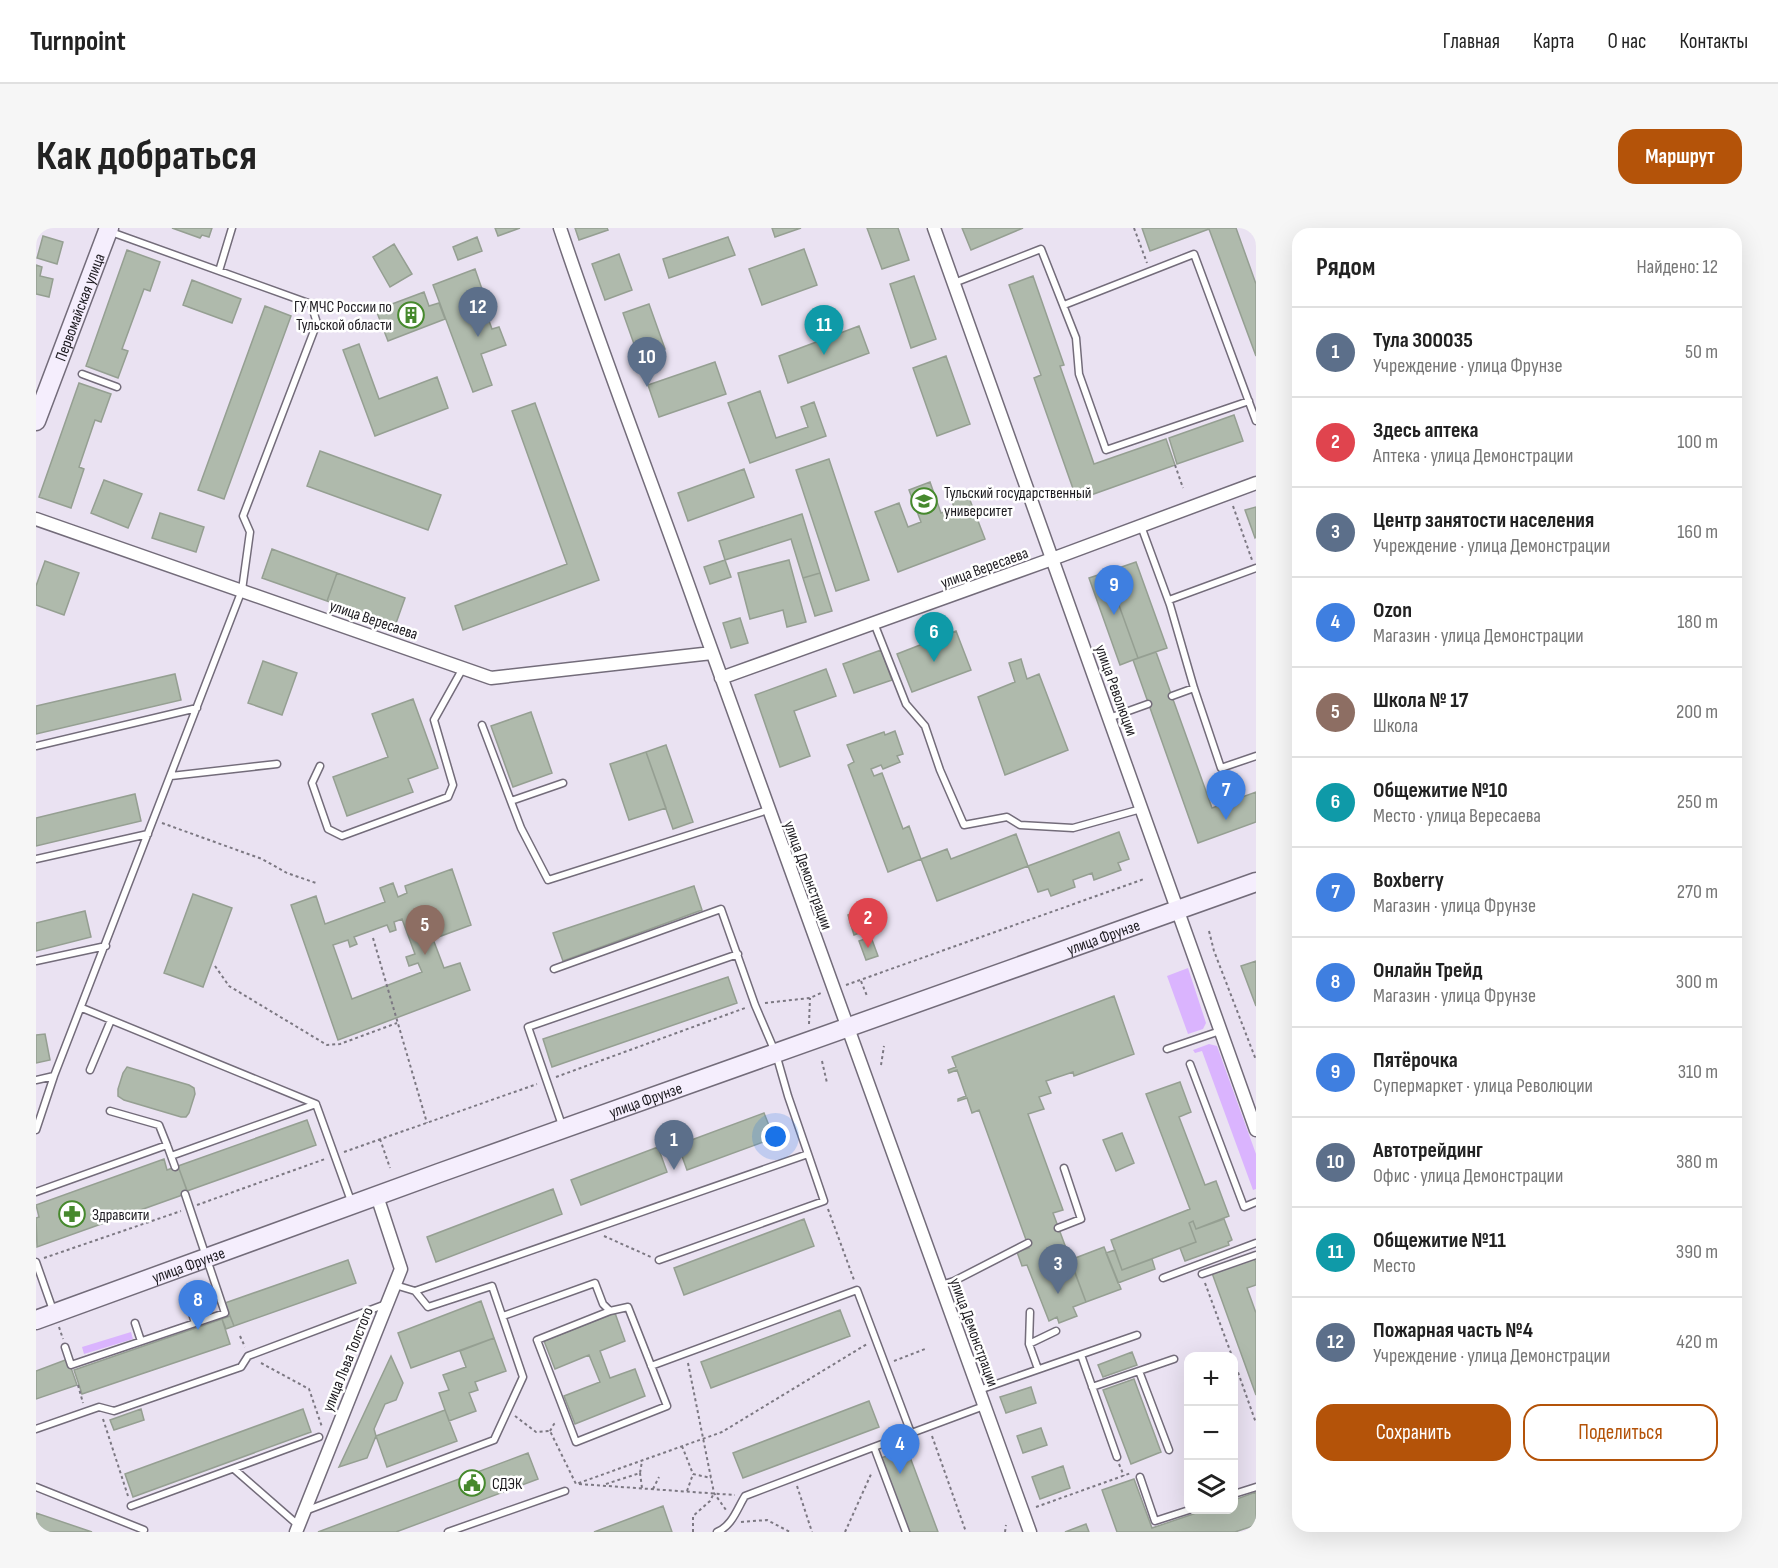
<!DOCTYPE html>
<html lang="ru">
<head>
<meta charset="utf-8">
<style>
	body { margin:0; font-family:"Sofia Sans Condensed",sans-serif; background:#f6f6f6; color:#222 }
	.controls { position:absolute; right:18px; bottom:18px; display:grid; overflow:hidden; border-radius:12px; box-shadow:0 6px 24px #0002 }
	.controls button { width:54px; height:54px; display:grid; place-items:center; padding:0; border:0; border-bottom:2px solid #e0e0e0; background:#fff; color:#222; font:30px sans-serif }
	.you { position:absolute; left:740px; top:909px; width:21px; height:21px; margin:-15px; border:4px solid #fff; border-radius:50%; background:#1a73e8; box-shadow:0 0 0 9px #1a73e833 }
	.badge { display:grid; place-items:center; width:39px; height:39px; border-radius:50%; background:#b45309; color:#fff; font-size:20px; font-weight:700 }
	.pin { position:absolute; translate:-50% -50px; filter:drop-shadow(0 2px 3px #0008) }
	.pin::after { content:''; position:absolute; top:32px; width:21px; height:18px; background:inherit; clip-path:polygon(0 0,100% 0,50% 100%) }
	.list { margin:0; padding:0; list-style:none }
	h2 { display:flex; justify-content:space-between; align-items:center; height:78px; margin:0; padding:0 24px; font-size:26px }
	h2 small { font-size:20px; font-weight:400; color:#767676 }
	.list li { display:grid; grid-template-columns:39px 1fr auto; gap:18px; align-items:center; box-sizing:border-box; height:90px; padding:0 24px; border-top:2px solid #e0e0e0 }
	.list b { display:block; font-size:22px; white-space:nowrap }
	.list p { margin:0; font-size:20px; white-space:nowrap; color:#767676 }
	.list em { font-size:20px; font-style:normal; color:#767676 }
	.actions { display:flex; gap:12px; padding:18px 24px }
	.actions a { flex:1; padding:14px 0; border:2px solid #b45309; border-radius:18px; text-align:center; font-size:21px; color:#b45309 }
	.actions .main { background:#b45309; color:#fff }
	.icon { flex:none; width:33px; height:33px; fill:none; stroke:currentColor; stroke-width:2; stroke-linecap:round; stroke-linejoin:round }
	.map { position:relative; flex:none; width:1220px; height:1304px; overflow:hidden; border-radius:18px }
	header { display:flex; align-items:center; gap:36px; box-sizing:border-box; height:84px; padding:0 30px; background:#fff; border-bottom:2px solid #e0e0e0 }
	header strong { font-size:28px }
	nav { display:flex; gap:33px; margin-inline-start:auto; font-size:21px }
	.intro { display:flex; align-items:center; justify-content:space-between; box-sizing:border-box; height:144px; padding:0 36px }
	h1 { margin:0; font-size:42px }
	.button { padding:15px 27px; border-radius:18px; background:#b45309; color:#fff; font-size:21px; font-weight:700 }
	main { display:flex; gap:36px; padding:0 36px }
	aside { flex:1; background:#fff; border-radius:18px; box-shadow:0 6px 24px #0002 }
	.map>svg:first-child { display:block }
	.green { fill:#dab4fe }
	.building { fill:#afbaac; stroke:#959f92; stroke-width:1.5; fill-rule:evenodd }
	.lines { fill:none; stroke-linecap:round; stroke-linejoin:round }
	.lane-casing { stroke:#736c7a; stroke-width:9 }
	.street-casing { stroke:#736c7a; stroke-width:15 }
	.secondary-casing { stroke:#736c7a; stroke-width:21 }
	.path { stroke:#7c7882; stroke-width:2; stroke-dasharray:3 3; stroke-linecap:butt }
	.lane { stroke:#fff; stroke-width:6 }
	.street { stroke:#fff; stroke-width:12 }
	.secondary { stroke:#f5eefd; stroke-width:18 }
	.labels { text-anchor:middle; stroke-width:5; stroke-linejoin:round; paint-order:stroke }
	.poi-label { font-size:16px; fill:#1d1b20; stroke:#fff; text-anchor:start }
	.street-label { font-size:16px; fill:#1d1b20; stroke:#fff }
</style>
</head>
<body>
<header>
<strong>Turnpoint</strong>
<nav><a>Главная</a><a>Карта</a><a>О нас</a><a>Контакты</a></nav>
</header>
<div class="intro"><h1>Как добраться</h1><a class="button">Маршрут</a></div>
<main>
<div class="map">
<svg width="1220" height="1304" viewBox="0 0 1220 1304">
	<rect width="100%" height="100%" fill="#eae2f2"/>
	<path class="green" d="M1152,740l18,55 -3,6 -15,5 -21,-58z
		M1173,816l8,2 39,108v35l-3,1 -51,-139 -7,2 -2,-3z
		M95,1104l2,7 -49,15 -2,-7z"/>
	<path class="building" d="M136,0h40l-3,9 -7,-2 -2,3z
		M459,0h25l-22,8z
		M539,0h32l1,2 -29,10z
		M736,0h29l-26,9z
		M831,0h31l11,32 -27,9z
		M926,0h61l-52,22z
		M1106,0h94l20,56v72l-47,-127 -59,22z
		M7,8l20,6 -6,22 -20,-6z
		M441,9l5,14 -24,9 -5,-13z
		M692,9l7,18 -66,23 -6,-19z
		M358,16l18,30 -22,13 -17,-30z
		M768,21l13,36 -55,20 -13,-36z
		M91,22l33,12 -10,29 -6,-2 -22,60 6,2 -10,27 -32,-12z
		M583,26l13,36 -27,10 -13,-36z
		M0,37l6,2 -2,9 13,3 -4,18 -13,-3z
		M439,41l7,20 -4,2 14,38 7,-2 7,18 -25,9 11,31 -19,7 -40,-107z
		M878,48l22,63 -25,9 -21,-64z
		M997,48l31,89 -4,1 34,98 72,-25 9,26 -98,35 -43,-122 7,-3 -32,-90z
		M156,52l49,19 -9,24 -49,-18z
		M388,64l5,14 10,-3 6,16 -57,22 -12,-31z
		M613,76l16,45 -26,9 -16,-45z
		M229,78l26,10 -67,183 -26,-9z
		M823,98l10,27 -81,30 -9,-27z
		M323,116l20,55 58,-22 11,31 -73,28 -32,-86z
		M910,128l24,68 -33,12 -24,-68z
		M679,134l11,32 -67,23 -11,-32z
		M43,155l32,11 -10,28 -6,-2 -16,47 5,2 -13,39 -32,-11z
		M724,163l16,47 32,-11 -7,-20 13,-5 12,34 -76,27 -22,-60z
		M499,175l64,177 -136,50 -8,-24 112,-42 -55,-153z
		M1198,187l9,26 -66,23 -8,-26z
		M284,223l121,44 -13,35 -121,-44z
		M793,231l40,121 -33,11 -40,-121z
		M708,241l10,28 -66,24 -10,-28z
		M68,252l38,14 -14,34 -37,-15z
		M894,254l11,31 13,-5 -2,-7 16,-6 17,44 -87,33 -23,-60 24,-9 9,24 13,-5 -12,-32z
		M1220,279v30l-1,1 -10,-28z
		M124,285l44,14 -8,25 -44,-14z
		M766,286l18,59 -17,5 -12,-39 -66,21 -6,-19z
		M236,321l65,24 -10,28 -65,-23z
		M689,332l6,17 -21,7 -6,-17z
		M753,332l17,62 -19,5 -4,-17 -33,9 -12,-46z
		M9,333l34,12 -15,42 -28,-10v-19z
		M1100,334l31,86 -29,10 -31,-86z
		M1071,344l31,86 -18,7 -31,-87z
		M301,345l68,25 -10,28 -68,-25z
		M784,345l12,38 -17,5 -12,-38z
		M704,390l8,25 -17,5 -8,-25z
		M920,403l15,39 -59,22 -15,-38z
		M845,422l11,30 -38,13 -11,-29z
		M1120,424l56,156 44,-16v30l-58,21 -65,-183z
		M985,431l6,20 12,-5 29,76 -63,25 -27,-78 37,-15 -6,-19z
		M227,433l34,12 -15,42 -34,-12z
		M790,441l10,27 -42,15 16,45 -30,11 -25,-72z
		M139,446l6,26 -145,34v-28z
		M377,471l25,69 -30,11 5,13 -66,24 -14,-39 55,-20 -16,-43z
		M495,484l21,61 -39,14 -22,-61z
		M859,503l8,23 -6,2 3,6 -17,7 -2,-4 -10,4 3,7 8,-3 21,56 6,-3 12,33 -33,13 -40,-107 6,-3 -7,-17 37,-13 1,3z
		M630,517l27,77 -20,7 -27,-77z
		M610,524l20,56 -37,12 -19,-56z
		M99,566l6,27 -105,25v-28z
		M1083,604l10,27 -11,4 3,7 -27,10 -2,-7 -19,7 2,7 -24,9 -3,-7 -10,3 -10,-26z
		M980,606l12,32 -91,35 -16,-42 26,-10 4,10z
		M416,641l19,56 -38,14 11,29 16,-5 10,27 -132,50 -47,-135 25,-9 9,28 60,-22 -5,-14 13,-5 5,14 9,-4 -2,-7zM366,691l13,35 -9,3 3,9 9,-3 4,9 -70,27 -19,-54 15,-5 2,7 7,-3 -3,-7 33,-12 3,7 6,-2 -2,-8z
		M658,658l8,24 -139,51 -10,-28z
		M157,666l39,14 -29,79 -39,-14z
		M835,679l7,19 -24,9 -6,-20z
		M49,683l6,26 -55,14v-28z
		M835,709l7,19 -12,4 -7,-19z
		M1220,733v45l-15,-40z
		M692,749l9,26 -185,64 -9,-28z
		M1078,768l20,58 -60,22 -1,-4 -27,9 5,12 -12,4 5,12 -16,5 35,96 -10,3 33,89 -13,5 4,9 -18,7 -2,-6 -8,4 -22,-56 -5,1 -5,-14 12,-4 -50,-138 -7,3 -5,-15 -9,3v-2l8,-3 -9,-26 -8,3 -1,-3 8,-3 -4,-10z
		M9,806l5,26 -14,3v-28z
		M91,839l62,18 5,3 1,6 -6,19 -3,4h-5l-57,-17 -6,-4v-7l5,-16z
		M1144,854l11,30 -12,5 26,68 11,-4 13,35 -33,13 -3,-8 -4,2 7,19 -74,28 -11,-30 79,-31 -44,-115z
		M728,885l10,25 -87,32 -9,-25z
		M271,892l9,25 -129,46 -9,-25z
		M1086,905l12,30 -18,8 -13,-31z
		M622,919l9,25 -86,33 -10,-25z
		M128,931l3,11 11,-4 10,27 -151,54 -1,-29 3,-1 -3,-12z
		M517,961l9,25 -126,48 -9,-25z
		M768,991l10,27 -130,49 -10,-27z
		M1188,991l8,21 -4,2 1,3 -44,16 -5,-13 16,-6 -7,-19 4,-2 3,8z
		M1068,1019l17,42 -35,13 -16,-42z
		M1079,1022l7,20 30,-11 3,10 -37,14 -12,-30z
		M1218,1029l2,6v22l-9,3 9,25v82l-44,-122z
		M312,1032l8,23 -122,43 -9,-23z
		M445,1073l13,37 -83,30 -13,-35z
		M804,1082l10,26 -139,52 -10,-26z
		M579,1085l10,28 -25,10 10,27 25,-9 10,27 -70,28 -11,-28 36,-14 -11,-27 -34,14 -11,-28z
		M194,1088l4,10 -8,3 -4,-10z
		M186,1091l8,25 -148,50 -8,-24z
		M458,1110l12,33 -31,11 3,8 -9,3 7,18 -27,10 -10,-28 10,-3 -6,-15 23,-8 -6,-16z
		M1096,1124l5,13 -34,12 -5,-12z
		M355,1128l12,27 -7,17 -11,4 -11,25 2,7 -9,22 -28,9z
		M32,1131l9,26 -41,14v-28z
		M1098,1151l27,73 -30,12 -28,-74z
		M995,1159l5,16 -30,10 -6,-16z
		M833,1173l10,26 -136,51 -10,-25z
		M105,1181l3,11 -30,10 -4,-10z
		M267,1181l8,23 -178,65 -8,-23z
		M409,1182l12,31 -70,26 -11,-31z
		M1005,1200l6,17 -24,8 -6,-17z
		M871,1221l31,83h-30l-27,-74z
		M492,1225l10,26 -142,53h-78z
		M1027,1238l7,22 -30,11 -8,-22z
		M1098,1251l18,49 53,-18h29v-10l22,-8v33l-21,7h-118l-15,-42z
		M627,1278l9,26h-78z
		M0,1285l56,19h-56z
		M1050,1296l3,8h-24z"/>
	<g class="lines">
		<g class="lane-casing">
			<path id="lane" d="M183,43l13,-43
				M918,55l87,-34 35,89 3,36 27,76 143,-49
				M1028,77l130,-51 62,167
				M46,146l35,13
				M1105,298l29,79 24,83 27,80 35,-12
				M1133,372l87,-32
				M838,395l32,81 19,22 15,44 24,55 43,-8 13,8 53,3 68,-19
				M1136,468l22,-8
				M1073,490l39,-14
				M446,497l39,103 27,52 220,-70
				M0,518l161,-38
				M284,538l-8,17 16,46 14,7 106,-39 5,-12 -19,-65 29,-52
				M135,548l106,-12
				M475,573l52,-18
				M0,631l112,-25
				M0,733l70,-15
				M46,780l234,96
				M1131,821l53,-18
				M1154,836l54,143 12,-5
				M54,842l21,-50
				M0,852l18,-4
				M74,883l49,14 8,20
				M527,900l-35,-101 210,-73
				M0,902l18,-54 188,-486 8,-58 -7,-16 74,-193 -6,-19 -200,-72
				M135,928l145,-52 35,97
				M0,964l131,-47 8,22
				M1022,1000l23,-9 -17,-51
				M623,1032l165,-59 -16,-47
				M0,1034l18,51
				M1166,1046l54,-19
				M1127,1050l93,-35
				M905,1057l13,-4 74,-38
				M379,1063l393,-137 -20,-58 -12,-42 -21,-49 -34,-96 -167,60
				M153,1076l6,19
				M467,1088l92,-33 8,21 7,7 18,-4 39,99 -91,36 -39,-102 73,-29
				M99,1095l6,18
				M993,1116l1,-32
				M29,1119l6,18 154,-52 -40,-119
				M1045,1127l36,102
				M615,1138l206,-76 54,143
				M1002,1141l-9,-25 27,-13
				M1103,1143l30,79
				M1056,1159l82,-28
				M943,1162l158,-55
				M0,1201l63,-22 15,4 127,-44 7,-11 138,-52
				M198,1241l64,56
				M1104,1249l15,44 34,-11
				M0,1259l108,43 -1,2
				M1198,1266l22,-7
				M95,1278l188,-69
				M269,1283l189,-71 29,-63 -31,-91 -64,21 -13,-16 -20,-6
				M412,1304l117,-41
				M681,1304c15,-6 20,-23 28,-36l129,-49
				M870,1304l-32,-85 110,-41"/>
		</g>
		<g class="street-casing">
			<path id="street" d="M524,0c44,132 95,262 141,393 108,305 219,608 329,911
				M898,0l322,902
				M0,291l455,159 221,-25
				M685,450l331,-119 204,-76
				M260,1304l105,-263 -24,-73"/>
		</g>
		<g class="secondary-casing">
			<g id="secondary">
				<path id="s1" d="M0,193l73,-193"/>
				<path id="s2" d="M0,1092l403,-147 817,-291"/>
			</g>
		</g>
		<path class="path" d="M1098,0l13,35
			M1139,237l8,23
			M1197,278l19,54
			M126,595l100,36 25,14 29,10
			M1173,703l5,20 42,109
			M337,710l54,185
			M179,738l14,20 98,59 13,-1 57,-21
			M825,753l6,15
			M810,757l298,-106
			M729,775l45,-5 11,-5
			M773,796l1,-26
			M786,833l5,22
			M845,837l3,-19
			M520,849l189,-69
			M344,911l10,29
			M308,924l193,-68
			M161,977l128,-46
			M792,981l26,71
			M568,1008l47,21
			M8,1030l137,-47
			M1169,1055l27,73
			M23,1099l4,12
			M204,1108l5,11
			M858,1133l31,-12
			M1198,1133l22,62
			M225,1135l48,26 13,38
			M652,1135l26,130 12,17
			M42,1157l5,18
			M479,1188l21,16 14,-1 26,53 146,-52 145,-88
			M67,1191l25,77
			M514,1203l4,-7 3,-2
			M896,1208l34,96
			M646,1218l11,28 18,4
			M1083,1236l5,12
			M604,1245l2,15
			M543,1256l156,11
			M570,1256l34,-11 2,-12
			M761,1258l15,46
			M617,1261l6,-12
			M651,1263l6,-17
			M1000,1279l95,-34
			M705,1294l26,-2 23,12
			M657,1304v-16l17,-15 4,-8
			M809,1304l27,-60
			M969,1304l1,-7"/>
		<use href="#lane" class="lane"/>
		<use href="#street" class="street"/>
		<use href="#secondary" class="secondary"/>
	</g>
	<defs>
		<g id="building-ring" transform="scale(1.35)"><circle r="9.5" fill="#fff" stroke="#46892d" stroke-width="1.5"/><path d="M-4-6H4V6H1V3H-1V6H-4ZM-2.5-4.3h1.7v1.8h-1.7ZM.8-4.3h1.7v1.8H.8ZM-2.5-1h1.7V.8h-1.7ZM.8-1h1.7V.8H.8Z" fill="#46892d"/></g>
		<g id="university-ring" transform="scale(1.35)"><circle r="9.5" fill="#fff" stroke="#46892d" stroke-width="1.5"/><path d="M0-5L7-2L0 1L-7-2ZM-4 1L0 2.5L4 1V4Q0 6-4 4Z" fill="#46892d"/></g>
		<g id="pharmacy-ring" transform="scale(1.35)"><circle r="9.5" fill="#fff" stroke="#46892d" stroke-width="1.5"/><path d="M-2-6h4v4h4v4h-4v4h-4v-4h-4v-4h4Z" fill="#46892d"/></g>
		<g id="civic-ring" transform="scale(1.35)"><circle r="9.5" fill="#fff" stroke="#46892d" stroke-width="1.5"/><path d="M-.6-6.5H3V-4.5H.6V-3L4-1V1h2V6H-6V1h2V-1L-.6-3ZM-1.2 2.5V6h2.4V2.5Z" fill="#46892d"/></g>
	</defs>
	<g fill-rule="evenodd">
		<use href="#building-ring" x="375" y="87"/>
		<use href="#university-ring" x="888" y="273"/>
		<use href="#pharmacy-ring" x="36" y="986"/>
		<use href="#civic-ring" x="436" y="1255"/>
	</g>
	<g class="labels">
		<g class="poi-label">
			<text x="356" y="84" text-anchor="end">ГУ МЧС России по<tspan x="356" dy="18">Тульской области</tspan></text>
			<text x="908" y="270">Тульский государственный<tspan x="908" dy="18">университет</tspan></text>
			<text x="56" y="992">Здравсити</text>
			<text x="456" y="1261">СДЭК</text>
		</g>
		<g class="street-label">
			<text dy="6" stroke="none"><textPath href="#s1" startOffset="122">Первомайская улица</textPath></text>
			<text transform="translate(948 339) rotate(-20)" y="6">улица Вересаева</text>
			<text transform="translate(338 391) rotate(19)" y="6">улица Вересаева</text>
			<text transform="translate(1081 462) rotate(70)" y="6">улица Революции</text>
			<text transform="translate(773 647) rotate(70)" y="6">улица Демонстрации</text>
			<text dy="6" stroke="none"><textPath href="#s2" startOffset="1134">улица Фрунзе</textPath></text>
			<text dy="6" stroke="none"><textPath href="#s2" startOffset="648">улица Фрунзе</textPath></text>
			<text dy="6" stroke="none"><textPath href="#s2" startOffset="162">улица Фрунзе</textPath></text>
			<text transform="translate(939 1104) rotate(70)" y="6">улица Демонстрации</text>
			<text transform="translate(311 1131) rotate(-68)" y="6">улица Льва Толстого</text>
		</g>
	</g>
</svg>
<div class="controls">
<button>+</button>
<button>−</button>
<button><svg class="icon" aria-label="layers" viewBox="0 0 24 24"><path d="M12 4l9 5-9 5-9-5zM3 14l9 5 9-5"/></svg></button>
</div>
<div class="you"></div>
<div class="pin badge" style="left:638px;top:942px;background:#5c6f8a">1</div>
<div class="pin badge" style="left:832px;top:720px;background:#e0444e">2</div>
<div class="pin badge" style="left:1022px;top:1066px;background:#5c6f8a">3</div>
<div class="pin badge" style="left:864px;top:1246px;background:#3f7fe0">4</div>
<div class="pin badge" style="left:389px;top:727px;background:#8d6e63">5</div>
<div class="pin badge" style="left:898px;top:434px;background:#0f9aa8">6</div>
<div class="pin badge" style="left:1190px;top:592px;background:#3f7fe0">7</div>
<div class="pin badge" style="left:162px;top:1102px;background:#3f7fe0">8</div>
<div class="pin badge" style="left:1078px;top:387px;background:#3f7fe0">9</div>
<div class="pin badge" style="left:611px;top:159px;background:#5c6f8a">10</div>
<div class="pin badge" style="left:788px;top:127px;background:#0f9aa8">11</div>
<div class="pin badge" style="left:442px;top:109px;background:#5c6f8a">12</div>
</div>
<aside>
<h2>Рядом<small>Найдено: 12</small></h2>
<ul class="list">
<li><span class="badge" style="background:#5c6f8a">1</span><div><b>Тула 300035</b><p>Учреждение · улица Фрунзе</p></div><em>50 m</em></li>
<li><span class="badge" style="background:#e0444e">2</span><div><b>Здесь аптека</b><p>Аптека · улица Демонстрации</p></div><em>100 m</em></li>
<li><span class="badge" style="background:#5c6f8a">3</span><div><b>Центр занятости населения</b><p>Учреждение · улица Демонстрации</p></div><em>160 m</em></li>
<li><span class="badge" style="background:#3f7fe0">4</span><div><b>Ozon</b><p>Магазин · улица Демонстрации</p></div><em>180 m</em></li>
<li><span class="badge" style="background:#8d6e63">5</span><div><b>Школа № 17</b><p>Школа</p></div><em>200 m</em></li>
<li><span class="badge" style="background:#0f9aa8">6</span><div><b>Общежитие №10</b><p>Место · улица Вересаева</p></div><em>250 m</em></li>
<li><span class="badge" style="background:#3f7fe0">7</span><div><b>Boxberry</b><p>Магазин · улица Фрунзе</p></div><em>270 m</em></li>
<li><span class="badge" style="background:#3f7fe0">8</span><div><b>Онлайн Трейд</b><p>Магазин · улица Фрунзе</p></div><em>300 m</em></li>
<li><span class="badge" style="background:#3f7fe0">9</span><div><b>Пятёрочка</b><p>Супермаркет · улица Революции</p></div><em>310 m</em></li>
<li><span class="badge" style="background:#5c6f8a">10</span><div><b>Автотрейдинг</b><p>Офис · улица Демонстрации</p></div><em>380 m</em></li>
<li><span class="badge" style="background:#0f9aa8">11</span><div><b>Общежитие №11</b><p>Место</p></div><em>390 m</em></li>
<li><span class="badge" style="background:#5c6f8a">12</span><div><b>Пожарная часть №4</b><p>Учреждение · улица Демонстрации</p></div><em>420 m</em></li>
</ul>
<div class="actions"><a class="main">Сохранить</a><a>Поделиться</a></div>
</aside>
</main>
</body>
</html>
